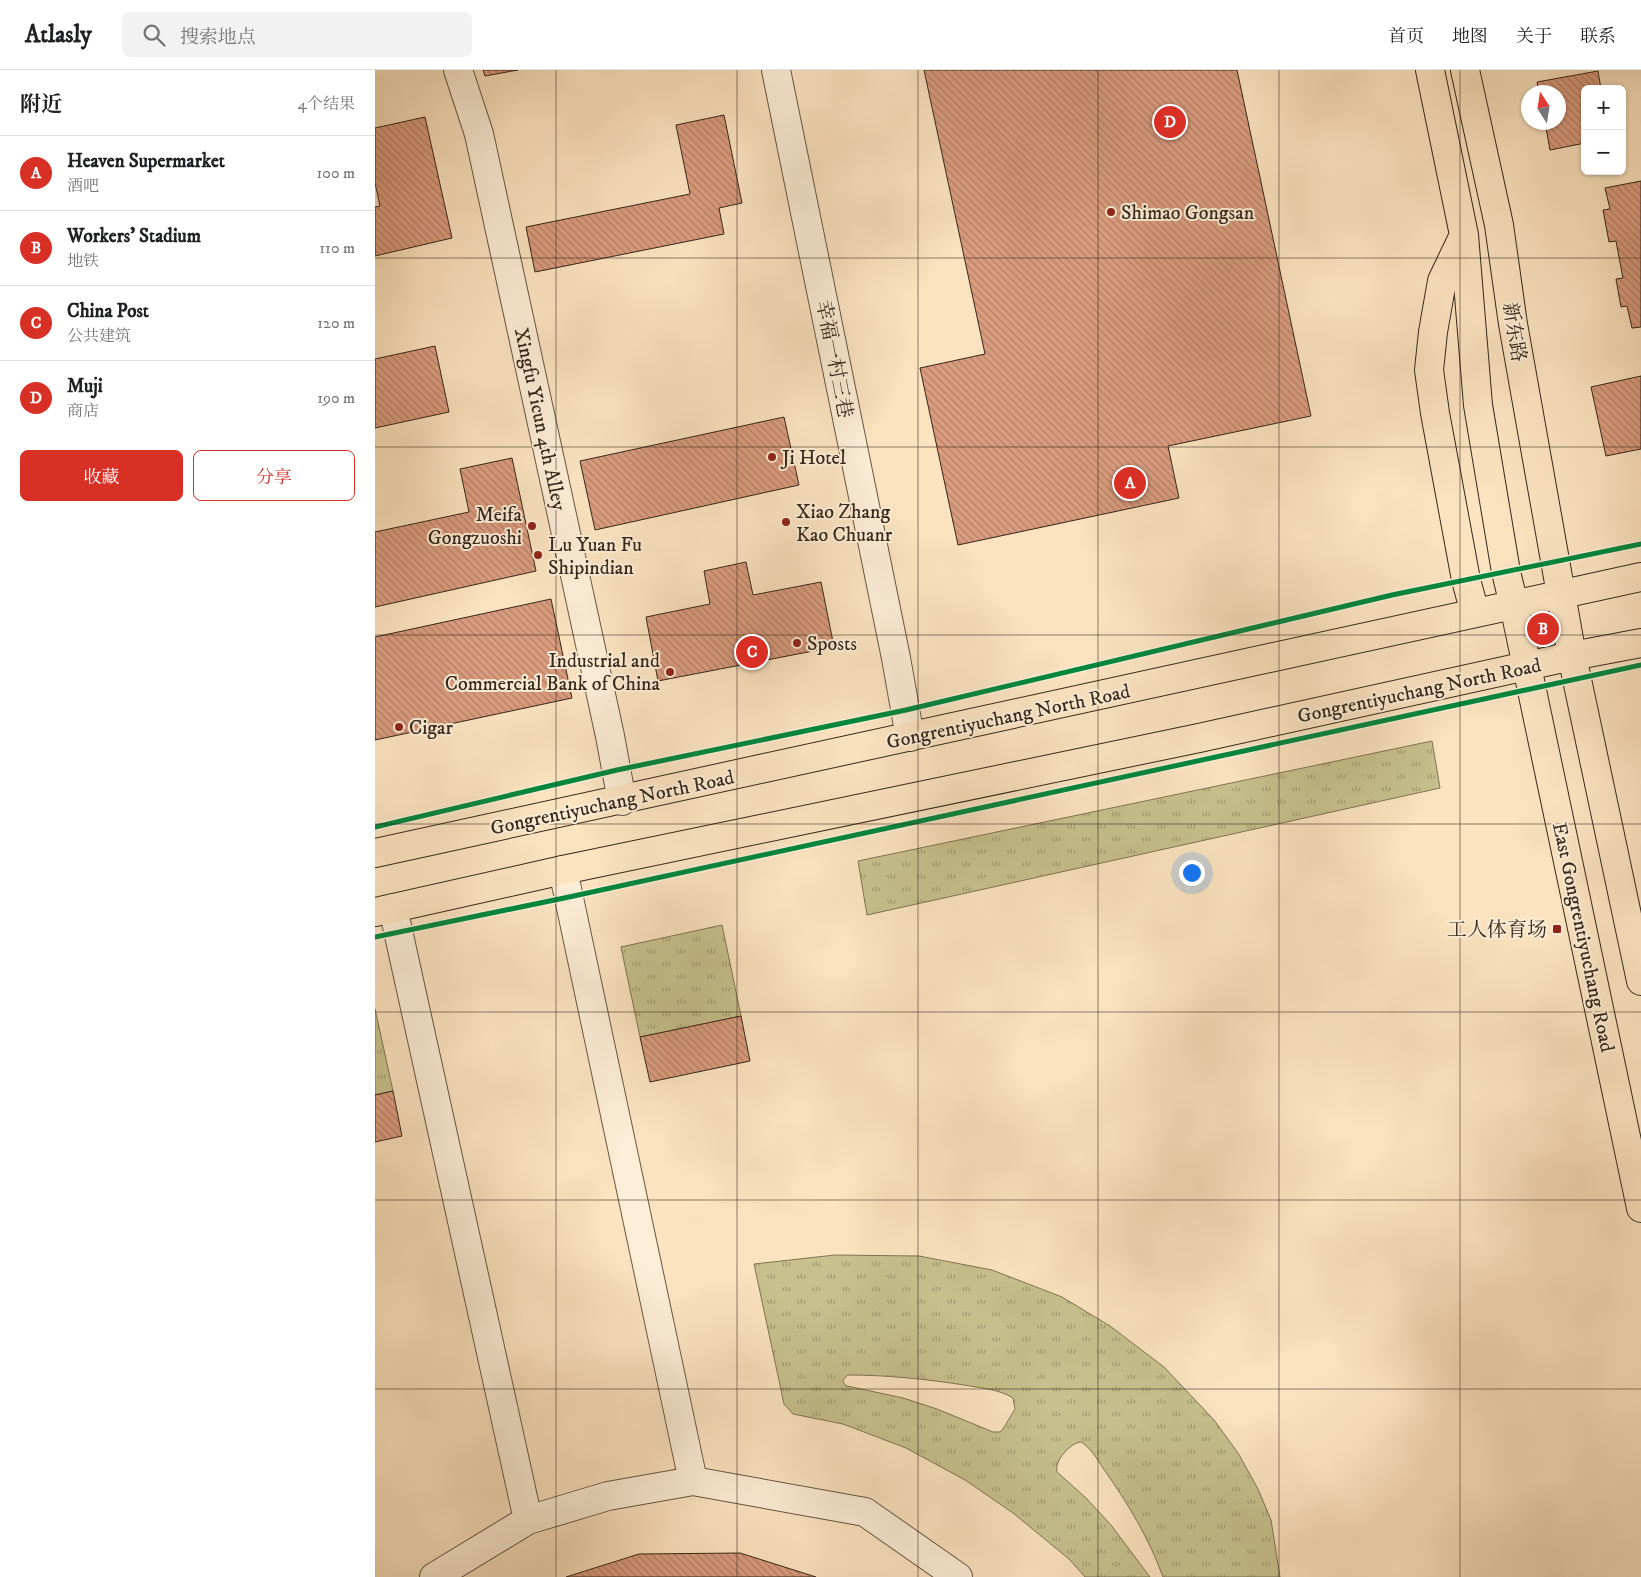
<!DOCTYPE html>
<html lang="zh">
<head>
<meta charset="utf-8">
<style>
	body { margin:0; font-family:"IM FELL DW Pica","Noto Serif SC",serif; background:#f2f2f2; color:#202124 }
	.controls { position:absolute; right:15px; top:15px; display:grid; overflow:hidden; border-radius:8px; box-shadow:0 1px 4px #0004 }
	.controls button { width:45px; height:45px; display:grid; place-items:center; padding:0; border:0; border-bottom:1px solid #e0e0e0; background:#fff; color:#202124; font:25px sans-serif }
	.compass { position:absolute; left:1146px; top:15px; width:45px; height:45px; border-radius:50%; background:#fff; box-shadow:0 1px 4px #0004; rotate:348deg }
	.you { position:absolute; left:816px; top:802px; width:18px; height:18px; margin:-12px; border:4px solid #fff; border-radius:50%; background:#1a73e8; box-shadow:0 0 0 8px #1a73e833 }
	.badge { display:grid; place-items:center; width:32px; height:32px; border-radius:50%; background:#d93025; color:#fff; font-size:16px; font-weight:700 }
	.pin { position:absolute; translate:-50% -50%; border:2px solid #fff; box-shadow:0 1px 5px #0006 }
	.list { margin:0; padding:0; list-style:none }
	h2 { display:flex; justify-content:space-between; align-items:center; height:65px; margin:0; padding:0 20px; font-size:21px }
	h2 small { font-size:16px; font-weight:400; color:#757577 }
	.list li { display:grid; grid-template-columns:32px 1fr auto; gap:15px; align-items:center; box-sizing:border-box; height:75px; padding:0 20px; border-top:1px solid #e0e0e0 }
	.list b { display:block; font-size:19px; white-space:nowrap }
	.list p { margin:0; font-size:16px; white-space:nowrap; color:#757577 }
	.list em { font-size:16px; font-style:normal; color:#757577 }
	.actions { display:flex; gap:10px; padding:15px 20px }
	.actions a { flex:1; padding:11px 0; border:1px solid #d93025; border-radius:8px; text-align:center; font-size:18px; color:#d93025 }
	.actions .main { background:#d93025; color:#fff }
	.icon { flex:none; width:28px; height:28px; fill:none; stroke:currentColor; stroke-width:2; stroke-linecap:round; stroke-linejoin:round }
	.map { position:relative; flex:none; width:1266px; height:1507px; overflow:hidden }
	header { display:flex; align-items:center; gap:30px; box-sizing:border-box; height:70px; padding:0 25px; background:#fff; border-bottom:1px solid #e0e0e0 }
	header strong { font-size:24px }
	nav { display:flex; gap:28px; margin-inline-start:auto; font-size:18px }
	.search { width:350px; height:45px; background:#f2f2f2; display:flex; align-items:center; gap:12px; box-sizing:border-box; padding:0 18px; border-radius:8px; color:#757577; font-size:19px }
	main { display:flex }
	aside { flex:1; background:#fff }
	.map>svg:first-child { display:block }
	.grass { fill:url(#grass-tufts); stroke:#7e7454; fill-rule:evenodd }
	.building { fill:url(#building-back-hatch); stroke:#35271a }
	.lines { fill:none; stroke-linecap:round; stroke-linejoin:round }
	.minor-casing { stroke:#665644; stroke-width:30 }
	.major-casing { stroke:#35271a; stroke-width:30 }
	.minor { stroke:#fcedd6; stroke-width:28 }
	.major { stroke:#fbe3c0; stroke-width:28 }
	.cycleway-casing { stroke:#fcedd6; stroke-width:8 }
	.cycleway { stroke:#00873e; stroke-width:5 }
	.grid { fill:none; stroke:#35271a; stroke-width:1; stroke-opacity:0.55 }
	.poi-dot { fill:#8f2418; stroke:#fcedd6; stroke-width:2 }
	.labels { text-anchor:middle; stroke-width:4; stroke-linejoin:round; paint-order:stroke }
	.poi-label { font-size:20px; fill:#35271a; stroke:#fcedd6; text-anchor:start }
	.street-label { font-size:20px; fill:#35271a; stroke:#fcedd6 }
</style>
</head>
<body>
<header>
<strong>Atlasly</strong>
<div class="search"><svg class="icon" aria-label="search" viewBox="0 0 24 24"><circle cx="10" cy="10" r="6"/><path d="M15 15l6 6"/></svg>搜索地点</div>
<nav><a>首页</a><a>地图</a><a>关于</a><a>联系</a></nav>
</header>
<main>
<aside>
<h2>附近<small>4个结果</small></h2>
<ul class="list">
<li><span class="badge">A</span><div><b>Heaven Supermarket</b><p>酒吧</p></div><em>100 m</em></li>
<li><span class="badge">B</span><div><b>Workers' Stadium</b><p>地铁</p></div><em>110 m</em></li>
<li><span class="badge">C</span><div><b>China Post</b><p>公共建筑</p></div><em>120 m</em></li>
<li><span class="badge">D</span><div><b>Muji</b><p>商店</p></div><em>190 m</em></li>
</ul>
<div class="actions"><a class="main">收藏</a><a>分享</a></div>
</aside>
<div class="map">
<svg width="1266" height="1507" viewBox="0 0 1266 1507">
	<defs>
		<pattern id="grass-tufts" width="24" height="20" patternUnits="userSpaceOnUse" patternTransform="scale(1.25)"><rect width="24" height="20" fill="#c6c18d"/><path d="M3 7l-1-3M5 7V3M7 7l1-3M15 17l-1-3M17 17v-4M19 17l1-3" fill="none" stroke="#a29d72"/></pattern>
		<pattern id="building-back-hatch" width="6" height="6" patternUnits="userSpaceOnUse" patternTransform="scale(1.25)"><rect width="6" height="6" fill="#da9c7f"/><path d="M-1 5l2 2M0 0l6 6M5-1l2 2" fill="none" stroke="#b27f67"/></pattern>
	</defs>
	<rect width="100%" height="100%" fill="#fbe3c0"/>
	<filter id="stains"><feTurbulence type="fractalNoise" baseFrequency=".004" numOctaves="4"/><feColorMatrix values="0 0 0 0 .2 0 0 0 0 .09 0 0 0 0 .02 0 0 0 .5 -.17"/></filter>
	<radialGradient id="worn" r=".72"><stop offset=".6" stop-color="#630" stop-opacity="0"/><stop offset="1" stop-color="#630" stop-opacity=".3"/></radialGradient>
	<path class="grass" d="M1057,671l8,47 -573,127 -9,-54z
		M347,855l19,91 -101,21 -19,-90z
		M0,939l18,82 -18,4z
		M460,1185l84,1 73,14 70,27 48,29 54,41 50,53 24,33 20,36 13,31 9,57h-117c-14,-39 -36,-75 -60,-109 -6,-9 -12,-20 -22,-26 -11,1 -27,19 -24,30l29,26 25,27 39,52h-65l-16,-18 -56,-46 -48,-33 -59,-32 -63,-24 -50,-10 -9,-10 -30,-140zM473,1305c39,0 77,4 116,10 16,3 35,4 49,13l2,11 -12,20 -3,3h-7l-56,-23 -34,-11 -56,-12 -3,-2 -1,-4z"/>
	<path class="building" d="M108,0h35l-33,6z
		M549,0h313l74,346 -143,30 11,52 -221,47 -38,-177 65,-14z
		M1223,1l3,18h-16v54l-35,7 -5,-28h14v-30h-20l-2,-10z
		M349,45l18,88 -23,5 5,26 -189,38 -9,-45 164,-33 -14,-69z
		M50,47l27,121 -77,18v-49l5,-1 -5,-23v-55z
		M1266,111v146l-9,1 -5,-22 -6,1 -5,-28 7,-1 -7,-37 -7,1 -6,-32 7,-1 -5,-21z
		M60,276l14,66 -74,16v-69z
		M1266,306v73l-35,7 -15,-69z
		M409,347l15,68 -204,45 -15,-69z
		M137,388l24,113 -161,36v-75l94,-20 -9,-43z
		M371,492l7,33 68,-13 13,65 -176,34 -12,-64 64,-13 -6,-33z
		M176,529l21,99 -197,42v-103z
		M366,946l9,45 -100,21 -10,-45z
		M18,1021l9,45 -27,6v-47z
		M365,1483l76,24h-250l73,-23z"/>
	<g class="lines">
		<g class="minor-casing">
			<path id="minor" d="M83,0l21,64 131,602 12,65
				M401,0l120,588 14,79
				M188,800l130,611
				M18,838l135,612
				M59,1507l94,-57 80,-24 85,-15 172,31 93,65"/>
		</g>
		<g class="major-casing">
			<path id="major" d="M1055,0l34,165 14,170 28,167 8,33 127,603
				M1090,0l34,155 14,99 59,332 69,325
				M1088,167l-21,44 -9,51 -4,38 6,43 31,167 9,33
				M0,783l1266,-276
				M0,842l188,-42 636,-132 373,-82 69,-13"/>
		</g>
		<use href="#minor" class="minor"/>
		<use href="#major" class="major"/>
		<g class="cycleway-casing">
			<path id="cycleway" d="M0,757l242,-57 289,-60 486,-115 249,-51
				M0,867l194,-40 1072,-232"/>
		</g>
		<use href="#cycleway" class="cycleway"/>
	</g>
	<path class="grid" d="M181,0v1507M362,0v1507M543,0v1507M723,0v1507M904,0v1507M1085,0v1507M0,188h1266M0,377h1266M0,565h1266M0,754h1266M0,942h1266M0,1130h1266M0,1319h1266"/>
	<g class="poi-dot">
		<circle cx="736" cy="142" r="5"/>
		<circle cx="397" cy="387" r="5"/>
		<circle cx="411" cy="452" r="5"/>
		<circle cx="157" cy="456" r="5"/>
		<circle cx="163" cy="485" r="5"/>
		<circle cx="422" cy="573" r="5"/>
		<circle cx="295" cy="602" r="5"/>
		<circle cx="24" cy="657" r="5"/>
		<rect x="1177" y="854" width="10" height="10" rx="2.5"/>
	</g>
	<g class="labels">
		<g class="poi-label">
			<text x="746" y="149">Shimao Gongsan</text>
			<text x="407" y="394">Ji Hotel</text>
			<text x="421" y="448">Xiao Zhang<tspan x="421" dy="23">Kao Chuanr</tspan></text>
			<text x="147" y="451" text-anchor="end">Meifa<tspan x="147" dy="23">Gongzuoshi</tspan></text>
			<text x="173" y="481">Lu Yuan Fu<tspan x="173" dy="23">Shipindian</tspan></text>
			<text x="432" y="580">Sposts</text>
			<text x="285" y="597" text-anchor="end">Industrial and<tspan x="285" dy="23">Commercial Bank of China</tspan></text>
			<text x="34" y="664">Cigar</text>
			<text x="1172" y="866" text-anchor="end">工人体育场</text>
		</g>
		<g class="street-label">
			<text transform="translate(1140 262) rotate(81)" y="7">新东路</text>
			<text transform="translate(460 289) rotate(79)" y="7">幸福一村三巷</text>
			<text transform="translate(166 349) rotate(78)" y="7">Xingfu Yicun 4th Alley</text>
			<text transform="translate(1044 620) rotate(-12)" y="7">Gongrentiyuchang North Road</text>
			<text transform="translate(633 646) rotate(-12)" y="7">Gongrentiyuchang North Road</text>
			<text transform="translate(237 732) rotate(-12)" y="7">Gongrentiyuchang North Road</text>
			<text transform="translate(1209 867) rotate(78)" y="7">East Gongrentiyuchang Road</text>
		</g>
	</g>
	<rect width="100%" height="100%" filter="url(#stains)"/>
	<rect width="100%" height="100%" fill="url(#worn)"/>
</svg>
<div class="controls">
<button>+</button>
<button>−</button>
</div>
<svg class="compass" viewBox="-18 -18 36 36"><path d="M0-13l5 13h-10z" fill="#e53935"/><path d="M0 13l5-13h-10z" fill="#757577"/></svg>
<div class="you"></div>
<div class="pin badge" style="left:755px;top:413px">A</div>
<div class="pin badge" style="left:1168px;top:559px">B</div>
<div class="pin badge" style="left:377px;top:582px">C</div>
<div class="pin badge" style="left:795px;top:52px">D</div>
</div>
</main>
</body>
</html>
